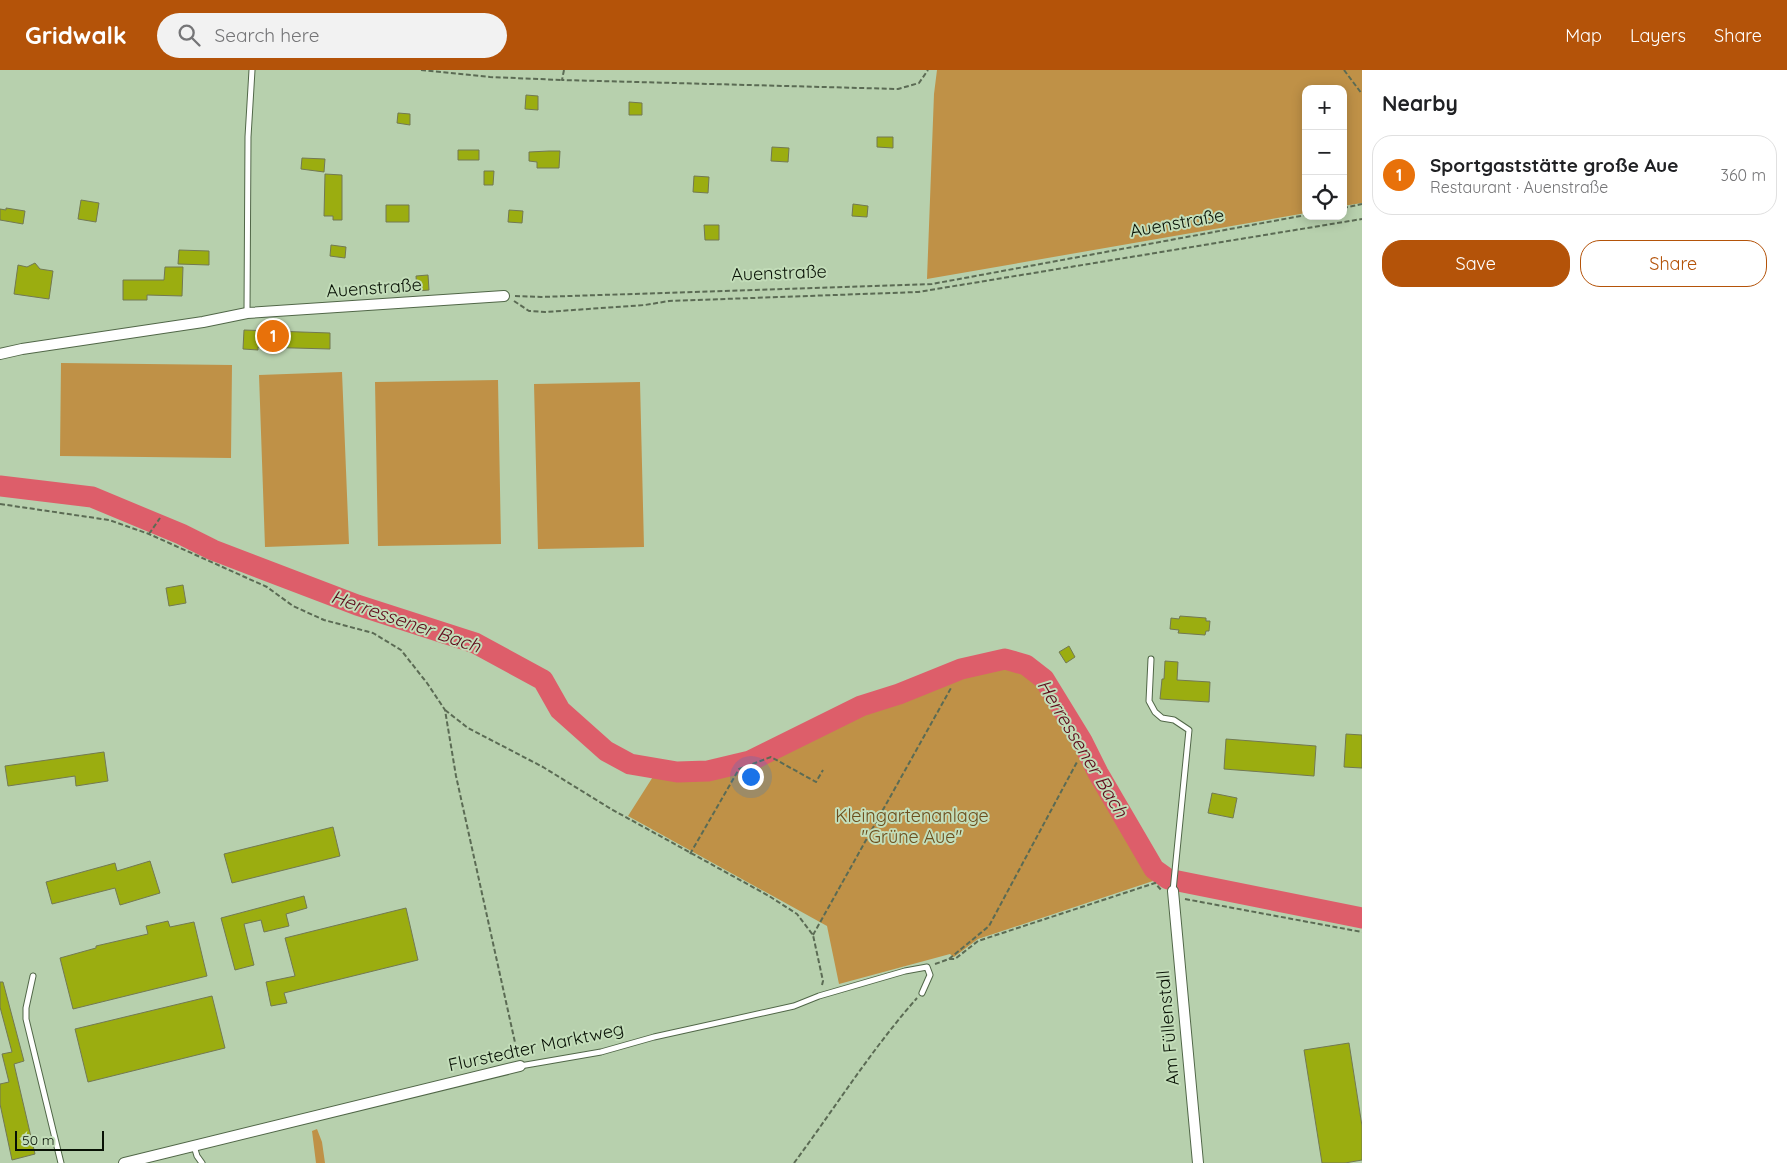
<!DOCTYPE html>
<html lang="en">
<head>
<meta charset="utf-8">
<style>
	body { margin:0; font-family:Quicksand,sans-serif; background:#f2f2f2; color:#202124 }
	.controls { position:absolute; right:15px; top:15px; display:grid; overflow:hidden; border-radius:10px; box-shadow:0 2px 12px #0003 }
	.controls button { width:45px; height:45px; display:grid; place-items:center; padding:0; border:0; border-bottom:1px solid #e0e0e0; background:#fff; color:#202124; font:25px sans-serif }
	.scale { position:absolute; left:15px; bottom:12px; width:89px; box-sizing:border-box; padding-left:5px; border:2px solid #081105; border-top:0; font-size:14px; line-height:18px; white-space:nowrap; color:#081105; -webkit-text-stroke:4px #c3ddb9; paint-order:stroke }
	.you { position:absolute; left:750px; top:706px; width:18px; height:18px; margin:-12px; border:4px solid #fff; border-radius:50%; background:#1a73e8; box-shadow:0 0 0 8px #1a73e833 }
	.badge { display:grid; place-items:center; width:32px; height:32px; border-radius:50%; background:#b45309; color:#fff; font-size:16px; font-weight:700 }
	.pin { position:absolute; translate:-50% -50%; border:2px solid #fff; box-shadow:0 1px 5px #0006 }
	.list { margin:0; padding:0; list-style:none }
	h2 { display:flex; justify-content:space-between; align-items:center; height:65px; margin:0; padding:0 20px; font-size:21px }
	h2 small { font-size:16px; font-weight:400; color:#757577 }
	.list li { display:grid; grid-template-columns:32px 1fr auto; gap:15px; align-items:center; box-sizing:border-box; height:80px; margin:0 10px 10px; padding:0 10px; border:1px solid #e0e0e0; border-radius:20px }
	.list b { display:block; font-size:19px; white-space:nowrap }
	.list p { margin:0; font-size:16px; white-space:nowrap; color:#757577 }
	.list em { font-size:16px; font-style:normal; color:#757577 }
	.actions { display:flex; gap:10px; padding:15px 20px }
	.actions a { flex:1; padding:11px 0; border:1px solid #b45309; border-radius:20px; text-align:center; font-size:18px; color:#b45309 }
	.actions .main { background:#b45309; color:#fff }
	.icon { flex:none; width:28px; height:28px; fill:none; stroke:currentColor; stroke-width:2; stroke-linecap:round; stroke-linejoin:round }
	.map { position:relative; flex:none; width:1362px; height:1093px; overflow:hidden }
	header { display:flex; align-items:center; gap:30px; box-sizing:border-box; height:70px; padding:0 25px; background:#b45309; color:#fff }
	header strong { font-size:24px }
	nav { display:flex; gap:28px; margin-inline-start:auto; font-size:18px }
	.search { width:350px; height:45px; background:#f2f2f2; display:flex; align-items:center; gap:12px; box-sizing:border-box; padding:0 18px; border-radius:28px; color:#757577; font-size:19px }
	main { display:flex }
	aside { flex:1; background:#fff }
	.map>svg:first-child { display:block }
	.green { fill:#bf9147 }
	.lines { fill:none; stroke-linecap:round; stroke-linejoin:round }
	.river { stroke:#dd5e6a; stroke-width:21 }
	.building { fill:#9bad10; stroke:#727953 }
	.service-casing { stroke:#516748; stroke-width:7 }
	.minor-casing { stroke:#516748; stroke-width:12 }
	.path { stroke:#5b6b54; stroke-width:2; stroke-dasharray:5 2.5; stroke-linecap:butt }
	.service { stroke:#fff; stroke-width:5 }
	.minor { stroke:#fff; stroke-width:10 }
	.labels { text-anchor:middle; stroke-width:4; stroke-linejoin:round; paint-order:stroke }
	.street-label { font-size:18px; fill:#081105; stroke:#c3ddb9 }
	.park-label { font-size:18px; fill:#6c4e1d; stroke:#c3ddb9 }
	.water-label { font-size:19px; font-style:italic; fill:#5e0c1c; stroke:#c3ddb9 }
</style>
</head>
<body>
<header>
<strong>Gridwalk</strong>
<div class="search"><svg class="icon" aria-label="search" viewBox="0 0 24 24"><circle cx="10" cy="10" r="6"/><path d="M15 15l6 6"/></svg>Search here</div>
<nav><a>Map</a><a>Layers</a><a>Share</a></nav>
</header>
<main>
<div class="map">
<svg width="1362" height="1093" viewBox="0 0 1362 1093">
	<rect width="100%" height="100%" fill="#b7d0ad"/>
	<path class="green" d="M937,0h425v133l-19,3v-117h-37v124l-379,66 7,-185z
		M61,293l171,2 -1,93 -171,-2z
		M342,302l7,172 -84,3 -6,-172z
		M498,310l3,164 -123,2 -3,-164z
		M640,312l4,165 -106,2 -4,-165z
		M994,596l31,6 18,17 15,31 58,102 37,59 -175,58 -24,18 -4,-3 -111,30 -12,-58 -199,-110 28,-44h52l42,-11 111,-55 38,-12 62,-25z
		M317,1059l5,13 3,21h-9l-4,-32z"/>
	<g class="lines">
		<path class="river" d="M0,416l92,11 89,37 32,16 144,55 118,38 68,37 17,30 46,41 24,13 47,8 31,-1 42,-10 111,-55 38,-12 62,-25 44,-10 21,6 18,14 38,62 16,32 56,96 14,10 194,39"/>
	</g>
	<path class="building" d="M526,25l12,1v14l-13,-1z
		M629,32l13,1v12h-13z
		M398,43l12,1v11l-13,-2z
		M877,67h16v11l-16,-1z
		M772,77l17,1 -1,14 -17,-1z
		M458,80h21v10h-21z
		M549,81h11l-1,17h-22v-6l-8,-1v-9z
		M302,88l23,1 -1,13 -23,-3z
		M484,101h10l-1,14h-9z
		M325,104l17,1v45h-9v-4h-9z
		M694,106l15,1 -1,16 -15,-1z
		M81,130l18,3 -3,19 -18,-3z
		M853,134l15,2 -1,11 -15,-1z
		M386,135h23v17h-23z
		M6,138l19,3 -2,13 -23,-4v-11l6,1z
		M509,140l14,1 -1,12 -14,-1z
		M704,155h15v15h-14z
		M331,175l15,2 -1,11 -15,-2z
		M179,180l30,1v14l-31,-1z
		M35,193l5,6 13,2 -4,28 -35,-5 4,-29 9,2z
		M165,197h18l-1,29 -35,-1v5h-24v-20h41z
		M428,205l1,15 -12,1 -1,-15z
		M244,260l86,3v16l-72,-2v3l-15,-1z
		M183,515l3,18 -17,3 -3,-18z
		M1180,546l26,2v3h4l-1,10h-3l-1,4 -27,-2 1,-3 -9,-1 1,-11 8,1z
		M1069,576l6,11 -9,6 -7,-11z
		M1165,591l13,1 -1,18 33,2 -1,20 -49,-3 2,-20h2z
		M1346,664l16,1v33l-18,-1z
		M1226,669l90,7 -2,30 -90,-7z
		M104,682l4,29 -32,5 -1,-10 -67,10 -3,-20z
		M1212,723l25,5 -4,20 -25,-5z
		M333,757l7,29 -108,27 -8,-29z
		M150,791l10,32 -40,12 -5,-17 -63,16 -6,-22 69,-19 2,8z
		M304,826l3,12 -21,6 3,12 -25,6 -3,-12 -17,4 10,41 -19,5 -14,-52z
		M406,838l12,52 -134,33 3,10 -16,3 -5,-24 29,-6 -10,-38z
		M168,851l2,6 24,-5 13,54 -134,33 -13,-51 36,-10v-2l52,-12 -2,-8z
		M0,912h3l21,79 -10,3 21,90 -23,6 -12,-56v-20l9,-2 -7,-28 10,-2 -12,-45z
		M212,926l13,52 -137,34 -13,-53z
		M1349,973l13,83v34l-17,3h-23l-18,-113z"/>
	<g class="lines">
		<g class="service-casing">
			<path id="service" d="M247,243l1,-176 4,-67
				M1151,589l-2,42 6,11 7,6 12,2 15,10 -16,161
				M33,906l-7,32v11l35,144
				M520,996l81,-14 53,-15 140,-31 25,-10 86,-25 22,-4 3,8 -8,18
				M194,1076l3,10 5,7"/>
		</g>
		<g class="minor-casing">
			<path id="minor" d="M0,284l22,-5 181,-27 44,-9 257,-17
				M1173,821l25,272
				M124,1093l396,-97"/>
		</g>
		<path class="path" d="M421,0l69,7 72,3
			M564,0l-2,10 336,9 21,-6 9,-13
			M1344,0l18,24
			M1343,138l19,-4
			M515,226l26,1 391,-13 374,-69
			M514,231l15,10 16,1 100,-7 24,-4 249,-9 444,-73
			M0,434l109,16 40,14 118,53 26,19 31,14 49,13 28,17 26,33 18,27 11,66 62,280
			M149,464l11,-16
			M445,640l23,18 75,39 68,42 158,87 28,18 16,21 10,46 -1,4
			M690,784l49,-85 32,-12 45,25 7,-12
			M1185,829l177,33
			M813,865l138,-247
			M949,889l40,-33 88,-164
			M935,894l14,-5h6l23,-18 177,-58 7,8
			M794,1093c41,-55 77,-113 123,-165"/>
		<use href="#service" class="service"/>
		<use href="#minor" class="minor"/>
	</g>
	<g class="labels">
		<g class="street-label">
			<text transform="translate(1177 153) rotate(-10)" y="6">Auenstraße</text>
			<text transform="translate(779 203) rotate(-2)" y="6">Auenstraße</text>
			<text transform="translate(374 218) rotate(-4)" y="6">Auenstraße</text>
			<text transform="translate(1168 958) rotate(-95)" y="6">Am Füllenstall</text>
			<text transform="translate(536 977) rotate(-12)" y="6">Flurstedter Marktweg</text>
		</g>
		<g class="park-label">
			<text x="912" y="752">Kleingartenanlage<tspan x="912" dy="21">"Grüne Aue"</tspan></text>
		</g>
		<g class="water-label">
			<text transform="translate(406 551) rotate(19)" y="7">Herressener Bach</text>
			<text transform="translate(1083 678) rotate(59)" y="7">Herressener Bach</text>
		</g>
	</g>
</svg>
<div class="controls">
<button>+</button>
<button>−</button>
<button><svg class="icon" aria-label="locate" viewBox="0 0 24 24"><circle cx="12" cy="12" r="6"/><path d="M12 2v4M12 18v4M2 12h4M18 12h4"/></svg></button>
</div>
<div class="scale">50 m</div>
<div class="you"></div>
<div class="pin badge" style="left:273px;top:266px;background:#e8710a">1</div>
</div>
<aside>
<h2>Nearby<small></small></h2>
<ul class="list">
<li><span class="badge" style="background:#e8710a">1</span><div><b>Sportgaststätte große Aue</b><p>Restaurant · Auenstraße</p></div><em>360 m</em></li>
</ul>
<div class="actions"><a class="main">Save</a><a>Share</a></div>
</aside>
</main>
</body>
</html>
